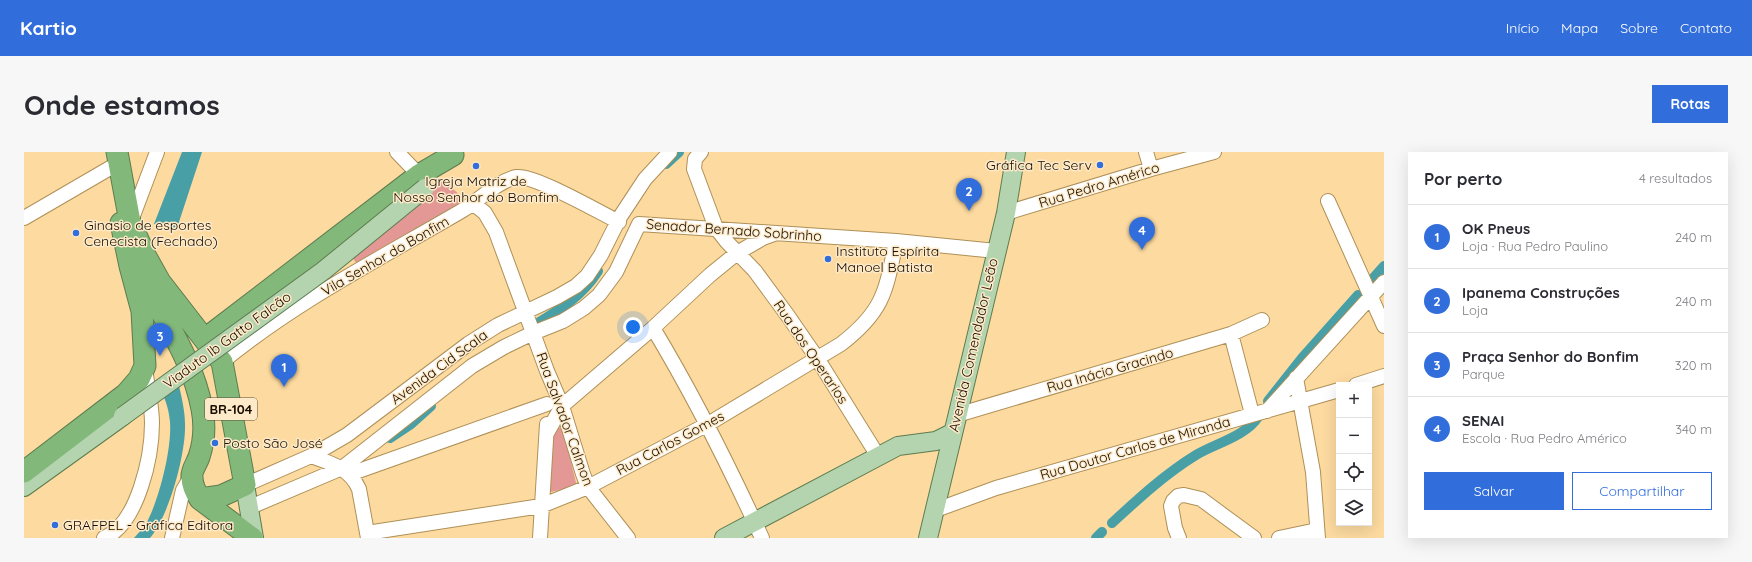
<!DOCTYPE html>
<html lang="pt">
<head>
<meta charset="utf-8">
<style>
	body { margin:0; font-family:Quicksand,sans-serif; background:#f7f7f7; color:#2b2b33 }
	.controls { position:absolute; right:12px; bottom:12px; display:grid; overflow:hidden; border-radius:0px; box-shadow:0 4px 16px #0002 }
	.controls button { width:36px; height:36px; display:grid; place-items:center; padding:0; border:0; border-bottom:1px solid #e1e1e2; background:#fff; color:#2b2b33; font:20px sans-serif }
	.you { position:absolute; left:609px; top:175px; width:14px; height:14px; margin:-10px; border:3px solid #fff; border-radius:50%; background:#1a73e8; box-shadow:0 0 0 6px #1a73e833 }
	.badge { display:grid; place-items:center; width:26px; height:26px; border-radius:50%; background:#316edc; color:#fff; font-size:13px; font-weight:700 }
	.pin { position:absolute; translate:-50% -33px; filter:drop-shadow(0 1px 2px #0008) }
	.pin::after { content:''; position:absolute; top:21px; width:14px; height:12px; background:inherit; clip-path:polygon(0 0,100% 0,50% 100%) }
	.list { margin:0; padding:0; list-style:none }
	h2 { display:flex; justify-content:space-between; align-items:center; height:52px; margin:0; padding:0 16px; font-size:17px }
	h2 small { font-size:13px; font-weight:400; color:#7c7c81 }
	.list li { display:grid; grid-template-columns:26px 1fr auto; gap:12px; align-items:center; box-sizing:border-box; height:64px; padding:0 16px; border-top:1px solid #e1e1e2 }
	.list b { display:block; font-size:15px; white-space:nowrap }
	.list p { margin:0; font-size:13px; white-space:nowrap; color:#7c7c81 }
	.list em { font-size:13px; font-style:normal; color:#7c7c81 }
	.actions { display:flex; gap:8px; padding:12px 16px }
	.actions a { flex:1; padding:9px 0; border:1px solid #316edc; border-radius:0px; text-align:center; font-size:14px; color:#316edc }
	.actions .main { background:#316edc; color:#fff }
	.icon { flex:none; width:22px; height:22px; fill:none; stroke:currentColor; stroke-width:2; stroke-linecap:round; stroke-linejoin:round }
	.map { position:relative; flex:none; width:1360px; height:386px; overflow:hidden; border-radius:0px }
	header { display:flex; align-items:center; gap:24px; box-sizing:border-box; height:56px; padding:0 20px; background:#316edc; color:#fff }
	header strong { font-size:19px }
	nav { display:flex; gap:22px; margin-inline-start:auto; font-size:14px }
	.intro { display:flex; align-items:center; justify-content:space-between; box-sizing:border-box; height:96px; padding:0 24px }
	h1 { margin:0; font-size:28px }
	.button { padding:10px 18px; border-radius:0px; background:#316edc; color:#fff; font-size:14px; font-weight:700 }
	main { display:flex; gap:24px; padding:0 24px }
	aside { flex:1; background:#fff; border-radius:0px; box-shadow:0 4px 16px #0002 }
	.map>svg:first-child { display:block }
	.green { fill:#e49896 }
	.water { fill:#489fa5 }
	.lines { fill:none; stroke-linecap:round; stroke-linejoin:round }
	.canal { stroke:#489fa5; stroke-width:10 }
	.minor-casing { stroke:#af9057; stroke-width:16 }
	.major-casing { stroke:#5d7c4f; stroke-width:20 }
	.highway-casing { stroke:#5d7c4f; stroke-width:23 }
	.minor { stroke:#fff; stroke-width:14 }
	.major { stroke:#b4d4af; stroke-width:18 }
	.highway { stroke:#82b87a; stroke-width:21 }
	.major-bridge-casing { stroke:#5d7c4f; stroke-width:20; stroke-linecap:butt }
	.major-bridge { stroke:#b4d4af; stroke-width:18 }
	.poi-dot { fill:#316edc; stroke:#feeac8; stroke-width:1.5 }
	.labels { text-anchor:middle; stroke-width:3; stroke-linejoin:round; paint-order:stroke }
	.shield { fill:#feeac8; stroke:#5d4f3c; stroke-width:1 }
	.shield-label { font-size:13px; font-weight:bold; fill:#180d00 }
	.poi-label { font-size:14px; fill:#180d00; stroke:#feeac8; text-anchor:start }
	.street-label { font-size:14px; fill:#180d00; stroke:#feeac8 }
</style>
</head>
<body>
<header>
<strong>Kartio</strong>
<nav><a>Início</a><a>Mapa</a><a>Sobre</a><a>Contato</a></nav>
</header>
<div class="intro"><h1>Onde estamos</h1><a class="button">Rotas</a></div>
<main>
<div class="map">
<svg width="1360" height="386" viewBox="0 0 1360 386">
	<rect width="100%" height="100%" fill="#fcdaa0"/>
	<path class="green" d="M417,27l25,21 -110,63 -4,-6 18,-20z
		M531,275l8,1 14,59 -27,5 1,-58z"/>
	<path class="water" d="M158,0h20l-25,76 -23,-4z
		M154,229c3,14 7,29 7,43 1,30 -16,92 -35,114h-16c4,-5 9,-9 12,-14 13,-24 26,-75 24,-102 -1,-10 -3,-19 -8,-29z"/>
	<g class="lines">
		<path class="canal" d="M642,12l13,-12
			M1344,132l16,-18
			M512,172c24,-14 47,-29 62,-53
			M1244,249l34,-43 56,-63
			M366,286l21,-14 20,-18
			M1088,371c26,-24 53,-49 84,-68 18,-11 50,-19 62,-38
			M1072,386l6,-6"/>
		<g class="minor-casing">
			<path id="minor" d="M373,0l22,23
				M677,0l-6,7 -1,10 22,59 11,14 28,29 33,45 29,42 61,98
				M1122,0l5,17
				M1304,49l56,125
				M450,52l11,9 11,19 51,139 15,35 21,68 5,13 40,51
				M982,61l145,-44 63,-17
				M0,66l86,-50
				M107,69l26,-69
				M629,176c41,68 76,138 109,210
				M1207,182l21,80
				M198,210c73,-60 159,-104 241,-152 15,-9 36,-30 54,-33 18,-2 82,35 102,45
				M1272,226l17,94 5,66
				M1332,233l28,-9
				M1243,259l117,-129
				M933,263l274,-81 31,-14
				M523,281l15,-27 91,-78 57,-53 27,-22 26,-15 11,-4
				M287,304c19,7 39,12 48,33l9,49
				M326,322l197,-70
				M221,333l66,-29 36,-21 121,-91 30,-19 59,-28 19,-11 11,-10 14,-21 19,-38 25,-38 25,-27
				M224,356l94,-40 130,-102 32,-19 29,-14 30,-12 21,-13 15,-13 17,-23 23,-48 257,17 100,10
				M909,359l63,-23 343,-98
				M343,381l174,-27 47,-19 120,-63 133,-80c43,-33 45,-53 55,-103
				M80,386c34,-14 48,-82 48,-115 0,-18 -5,-38 -7,-55
				M148,386l11,-48 9,-15
				M516,386l7,-114
				M1155,386l-4,-10 -4,-22 2,-5 5,-5 6,-1 17,4 53,39
				M1255,386l38,-8"/>
		</g>
		<g class="major-casing">
			<path id="major" d="M221,333l9,53
				M0,335l99,-71
				M700,386l174,-92 38,-5 16,-8
				M904,386l78,-325 10,-61"/>
		</g>
		<g class="highway-casing">
			<path id="highway" d="M93,0l13,70 16,35 14,25 62,80 23,123 -24,11 -21,3
				M118,124c22,44 51,84 60,133 3,15 2,33 -3,48 -2,6 -8,14 -7,20 0,8 4,16 8,22l52,39
				M181,187l214,-164 34,-20
				M0,320l102,-78 13,-15 6,-13 -3,-55 -12,-45 -9,-43"/>
		</g>
		<use href="#minor" class="minor"/>
		<use href="#major" class="major"/>
		<use href="#highway" class="highway"/>
		<g class="major-bridge-casing">
			<path id="major-bridge" d="M99,264l200,-145 102,-83"/>
		</g>
		<use href="#major-bridge" class="major-bridge"/>
	</g>
	<g class="poi-dot">
		<circle cx="1076" cy="13" r="4"/>
		<circle cx="452" cy="14" r="4"/>
		<circle cx="52" cy="81" r="4"/>
		<circle cx="804" cy="107" r="4"/>
		<circle cx="191" cy="291" r="4"/>
		<circle cx="31" cy="373" r="4"/>
	</g>
	<g class="labels">
		<rect class="shield" x="181" y="246" width="52" height="22" rx="3"/>
		<g class="shield-label">
			<text x="207" y="262">BR-104</text>
		</g>
		<g class="poi-label">
			<text x="1068" y="18" text-anchor="end">Gráfica Tec Serv</text>
			<text x="452" y="34" text-anchor="middle">Igreja Matriz de<tspan x="452" dy="16">Nosso Senhor do Bomfim</tspan></text>
			<text x="60" y="78">Ginasio de esportes<tspan x="60" dy="16">Cenecista (Fechado)</tspan></text>
			<text x="812" y="104">Instituto Espírita<tspan x="812" dy="16">Manoel Batista</tspan></text>
			<text x="199" y="296">Posto São José</text>
			<text x="39" y="378">GRAFPEL - Gráfica Editora</text>
		</g>
		<g class="street-label">
			<text transform="translate(1075 33) rotate(-17)" y="5">Rua Pedro Américo</text>
			<text transform="translate(710 78) rotate(4)" y="5">Senador Bernado Sobrinho</text>
			<text transform="translate(361 104) rotate(-30)" y="5">Vila Senhor do Bonfim</text>
			<text transform="translate(203 188) rotate(-36)" y="5">Viaduto Ib Gatto Falcão</text>
			<text transform="translate(949 193) rotate(-77)" y="5">Avenida Comendador Leão</text>
			<text transform="translate(787 200) rotate(56)" y="5">Rua dos Operarios</text>
			<text transform="translate(415 215) rotate(-36)" y="5">Avenida Cid Scala</text>
			<text transform="translate(1086 218) rotate(-16)" y="5">Rua Inácio Gracindo</text>
			<text transform="translate(541 267) rotate(70)" y="5">Rua Salvador Calmon</text>
			<text transform="translate(646 291) rotate(-28)" y="5">Rua Carlos Gomes</text>
			<text transform="translate(1111 296) rotate(-16)" y="5">Rua Doutor Carlos de Miranda</text>
		</g>
	</g>
</svg>
<div class="controls">
<button>+</button>
<button>−</button>
<button><svg class="icon" aria-label="locate" viewBox="0 0 24 24"><circle cx="12" cy="12" r="6"/><path d="M12 2v4M12 18v4M2 12h4M18 12h4"/></svg></button>
<button><svg class="icon" aria-label="layers" viewBox="0 0 24 24"><path d="M12 4l9 5-9 5-9-5zM3 14l9 5 9-5"/></svg></button>
</div>
<div class="you"></div>
<div class="pin badge" style="left:260px;top:235px">1</div>
<div class="pin badge" style="left:945px;top:59px">2</div>
<div class="pin badge" style="left:136px;top:204px">3</div>
<div class="pin badge" style="left:1118px;top:98px">4</div>
</div>
<aside>
<h2>Por perto<small>4 resultados</small></h2>
<ul class="list">
<li><span class="badge">1</span><div><b>OK Pneus</b><p>Loja · Rua Pedro Paulino</p></div><em>240 m</em></li>
<li><span class="badge">2</span><div><b>Ipanema Construções</b><p>Loja</p></div><em>240 m</em></li>
<li><span class="badge">3</span><div><b>Praça Senhor do Bonfim</b><p>Parque</p></div><em>320 m</em></li>
<li><span class="badge">4</span><div><b>SENAI</b><p>Escola · Rua Pedro Américo</p></div><em>340 m</em></li>
</ul>
<div class="actions"><a class="main">Salvar</a><a>Compartilhar</a></div>
</aside>
</main>
</body>
</html>
